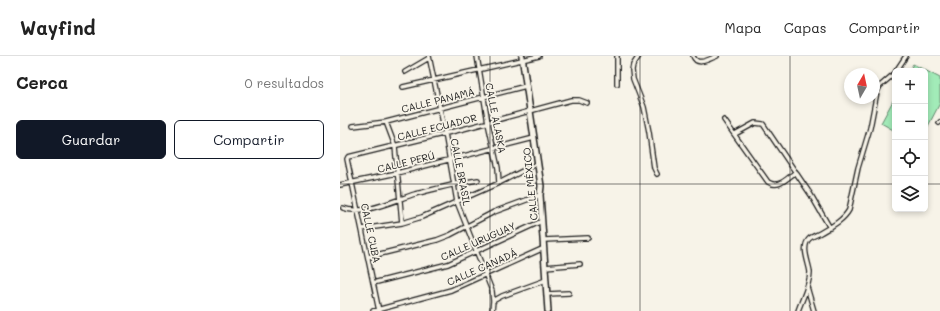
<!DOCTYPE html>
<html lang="es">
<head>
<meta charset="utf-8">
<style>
	body { margin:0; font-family:Mali,sans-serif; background:#f6f6f6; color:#222 }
	.controls { position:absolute; right:12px; top:12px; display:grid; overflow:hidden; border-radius:6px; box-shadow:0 2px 6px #0003 }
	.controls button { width:36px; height:36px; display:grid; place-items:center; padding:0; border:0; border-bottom:1px solid #e0e0e0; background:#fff; color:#222; font:20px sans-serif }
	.compass { position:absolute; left:504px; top:12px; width:36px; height:36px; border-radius:50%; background:#fff; box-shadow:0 2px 6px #0003; rotate:9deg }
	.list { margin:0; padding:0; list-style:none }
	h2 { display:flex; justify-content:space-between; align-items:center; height:52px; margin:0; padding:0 16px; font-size:17px }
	h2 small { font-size:13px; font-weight:400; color:#767676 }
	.actions { display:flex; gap:8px; padding:12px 16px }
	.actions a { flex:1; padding:9px 0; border:1px solid #111827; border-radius:6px; text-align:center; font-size:14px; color:#111827 }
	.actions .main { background:#111827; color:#fff }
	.icon { flex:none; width:22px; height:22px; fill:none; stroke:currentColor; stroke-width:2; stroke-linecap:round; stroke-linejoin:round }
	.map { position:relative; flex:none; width:600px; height:255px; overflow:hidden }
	header { display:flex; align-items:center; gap:24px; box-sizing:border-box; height:56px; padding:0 20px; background:#fff; border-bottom:1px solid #e0e0e0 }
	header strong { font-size:19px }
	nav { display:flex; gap:22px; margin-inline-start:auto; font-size:14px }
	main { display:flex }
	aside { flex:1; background:#fff }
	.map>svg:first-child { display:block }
	.green { fill:#a2ebb8; stroke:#5f846a }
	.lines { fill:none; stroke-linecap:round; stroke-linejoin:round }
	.street-casing { stroke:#1c1c1c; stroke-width:6 }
	.secondary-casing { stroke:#1c1c1c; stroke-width:8 }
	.street { stroke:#f7f3e8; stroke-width:3.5 }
	.secondary { stroke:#f7f3e8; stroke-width:5 }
	.grid { fill:none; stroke:#1c1c1c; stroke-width:1; stroke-opacity:0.55 }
	.labels { text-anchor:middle; stroke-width:3.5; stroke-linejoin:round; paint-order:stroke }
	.street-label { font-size:10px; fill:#1c1c1c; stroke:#f7f3e8 }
</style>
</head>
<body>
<header>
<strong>Wayfind</strong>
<nav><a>Mapa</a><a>Capas</a><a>Compartir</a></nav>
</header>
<main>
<aside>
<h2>Cerca<small>0 resultados</small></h2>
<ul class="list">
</ul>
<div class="actions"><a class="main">Guardar</a><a>Compartir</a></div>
</aside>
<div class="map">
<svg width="600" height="255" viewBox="0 0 600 255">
	<rect width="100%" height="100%" fill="#f7f3e8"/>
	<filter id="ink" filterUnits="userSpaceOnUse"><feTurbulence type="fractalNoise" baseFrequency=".025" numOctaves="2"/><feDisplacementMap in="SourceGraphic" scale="8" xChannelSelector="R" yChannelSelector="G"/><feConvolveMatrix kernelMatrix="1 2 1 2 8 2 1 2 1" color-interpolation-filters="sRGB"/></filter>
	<g filter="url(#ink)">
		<path class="green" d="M573,8l27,14v25l-15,29v-61h-16z
			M555,41v34l-14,-8z"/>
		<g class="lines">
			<g class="street-casing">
				<path id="street" d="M89,0l16,77 12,69 35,89 1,10 -1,10
					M137,0l11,67 10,45 1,15
					M277,0v28
					M299,0l-6,9 -1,5 1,9 11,28 5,25 5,36 3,6
					M353,0c4,11 16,3 24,0
					M556,15l10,-15
					M65,16l24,-14
					M63,31l136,-31
					M384,64l44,62c11,7 19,-4 28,-10
					M46,66l9,24 7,77
					M599,67l1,-1
					M13,70l33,-4 140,-36
					M395,78l20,-11 8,1 48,71 19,33
					M0,129l57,-12 137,-35
					M3,152c20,8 52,-8 72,-14 21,-5 41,-11 63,-14
					M22,173l40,-6 20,-6 77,-34 39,-20
					M204,184l44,-2
					M28,201l69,-17 13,-5 44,-23 46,-17
					M205,211l35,-3
					M33,227l75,-19 94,-43
					M467,231l7,24
					M207,238l22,-1
					M153,245l9,-5 44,-16
					M33,255l78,-21 93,-42
					M39,255l-32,-152 1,-2 115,-28 108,-29h8l8,3
					M458,255c4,-12 12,-26 12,-39 -1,-9 -9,-25 -1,-33 3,-3 8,-4 11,-6 10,-6 23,-12 29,-23l9,-42 12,-40 7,-36 3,-6 15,-13"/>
			</g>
			<g class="secondary-casing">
				<path id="secondary" d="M182,0l19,130 -1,9 8,116"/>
			</g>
			<use href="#street" class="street"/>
			<use href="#secondary" class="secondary"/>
		</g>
	</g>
	<path class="grid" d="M150,0v255M300,0v255M450,0v255M0,128h555M585,128h15"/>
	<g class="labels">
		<g class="street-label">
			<text transform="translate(98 44) rotate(-14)" y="4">CALLE PANAMÁ</text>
			<text transform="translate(156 62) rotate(79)" y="4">CALLE ALASKA</text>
			<text transform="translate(97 71) rotate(-14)" y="4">CALLE ECUADOR</text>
			<text transform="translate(66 106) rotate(-14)" y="4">CALLE PERÚ</text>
			<text transform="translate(121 116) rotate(79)" y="4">CALLE BRASIL</text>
			<text transform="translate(190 128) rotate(-96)" y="4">CALLE MÉXICO</text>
			<text transform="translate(31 177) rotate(78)" y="4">CALLE CUBA</text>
			<text transform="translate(138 185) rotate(-24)" y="4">CALLE URUGUAY</text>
			<text transform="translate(142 211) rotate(-24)" y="4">CALLE CANADÁ</text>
		</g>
	</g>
</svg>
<div class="controls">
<button>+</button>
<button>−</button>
<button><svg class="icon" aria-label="locate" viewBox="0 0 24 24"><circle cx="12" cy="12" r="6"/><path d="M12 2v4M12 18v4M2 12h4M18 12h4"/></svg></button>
<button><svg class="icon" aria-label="layers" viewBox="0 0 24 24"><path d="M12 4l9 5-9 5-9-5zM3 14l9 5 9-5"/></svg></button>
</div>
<svg class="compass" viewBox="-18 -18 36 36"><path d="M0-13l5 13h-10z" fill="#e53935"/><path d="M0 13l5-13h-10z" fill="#767676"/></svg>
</div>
</main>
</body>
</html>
